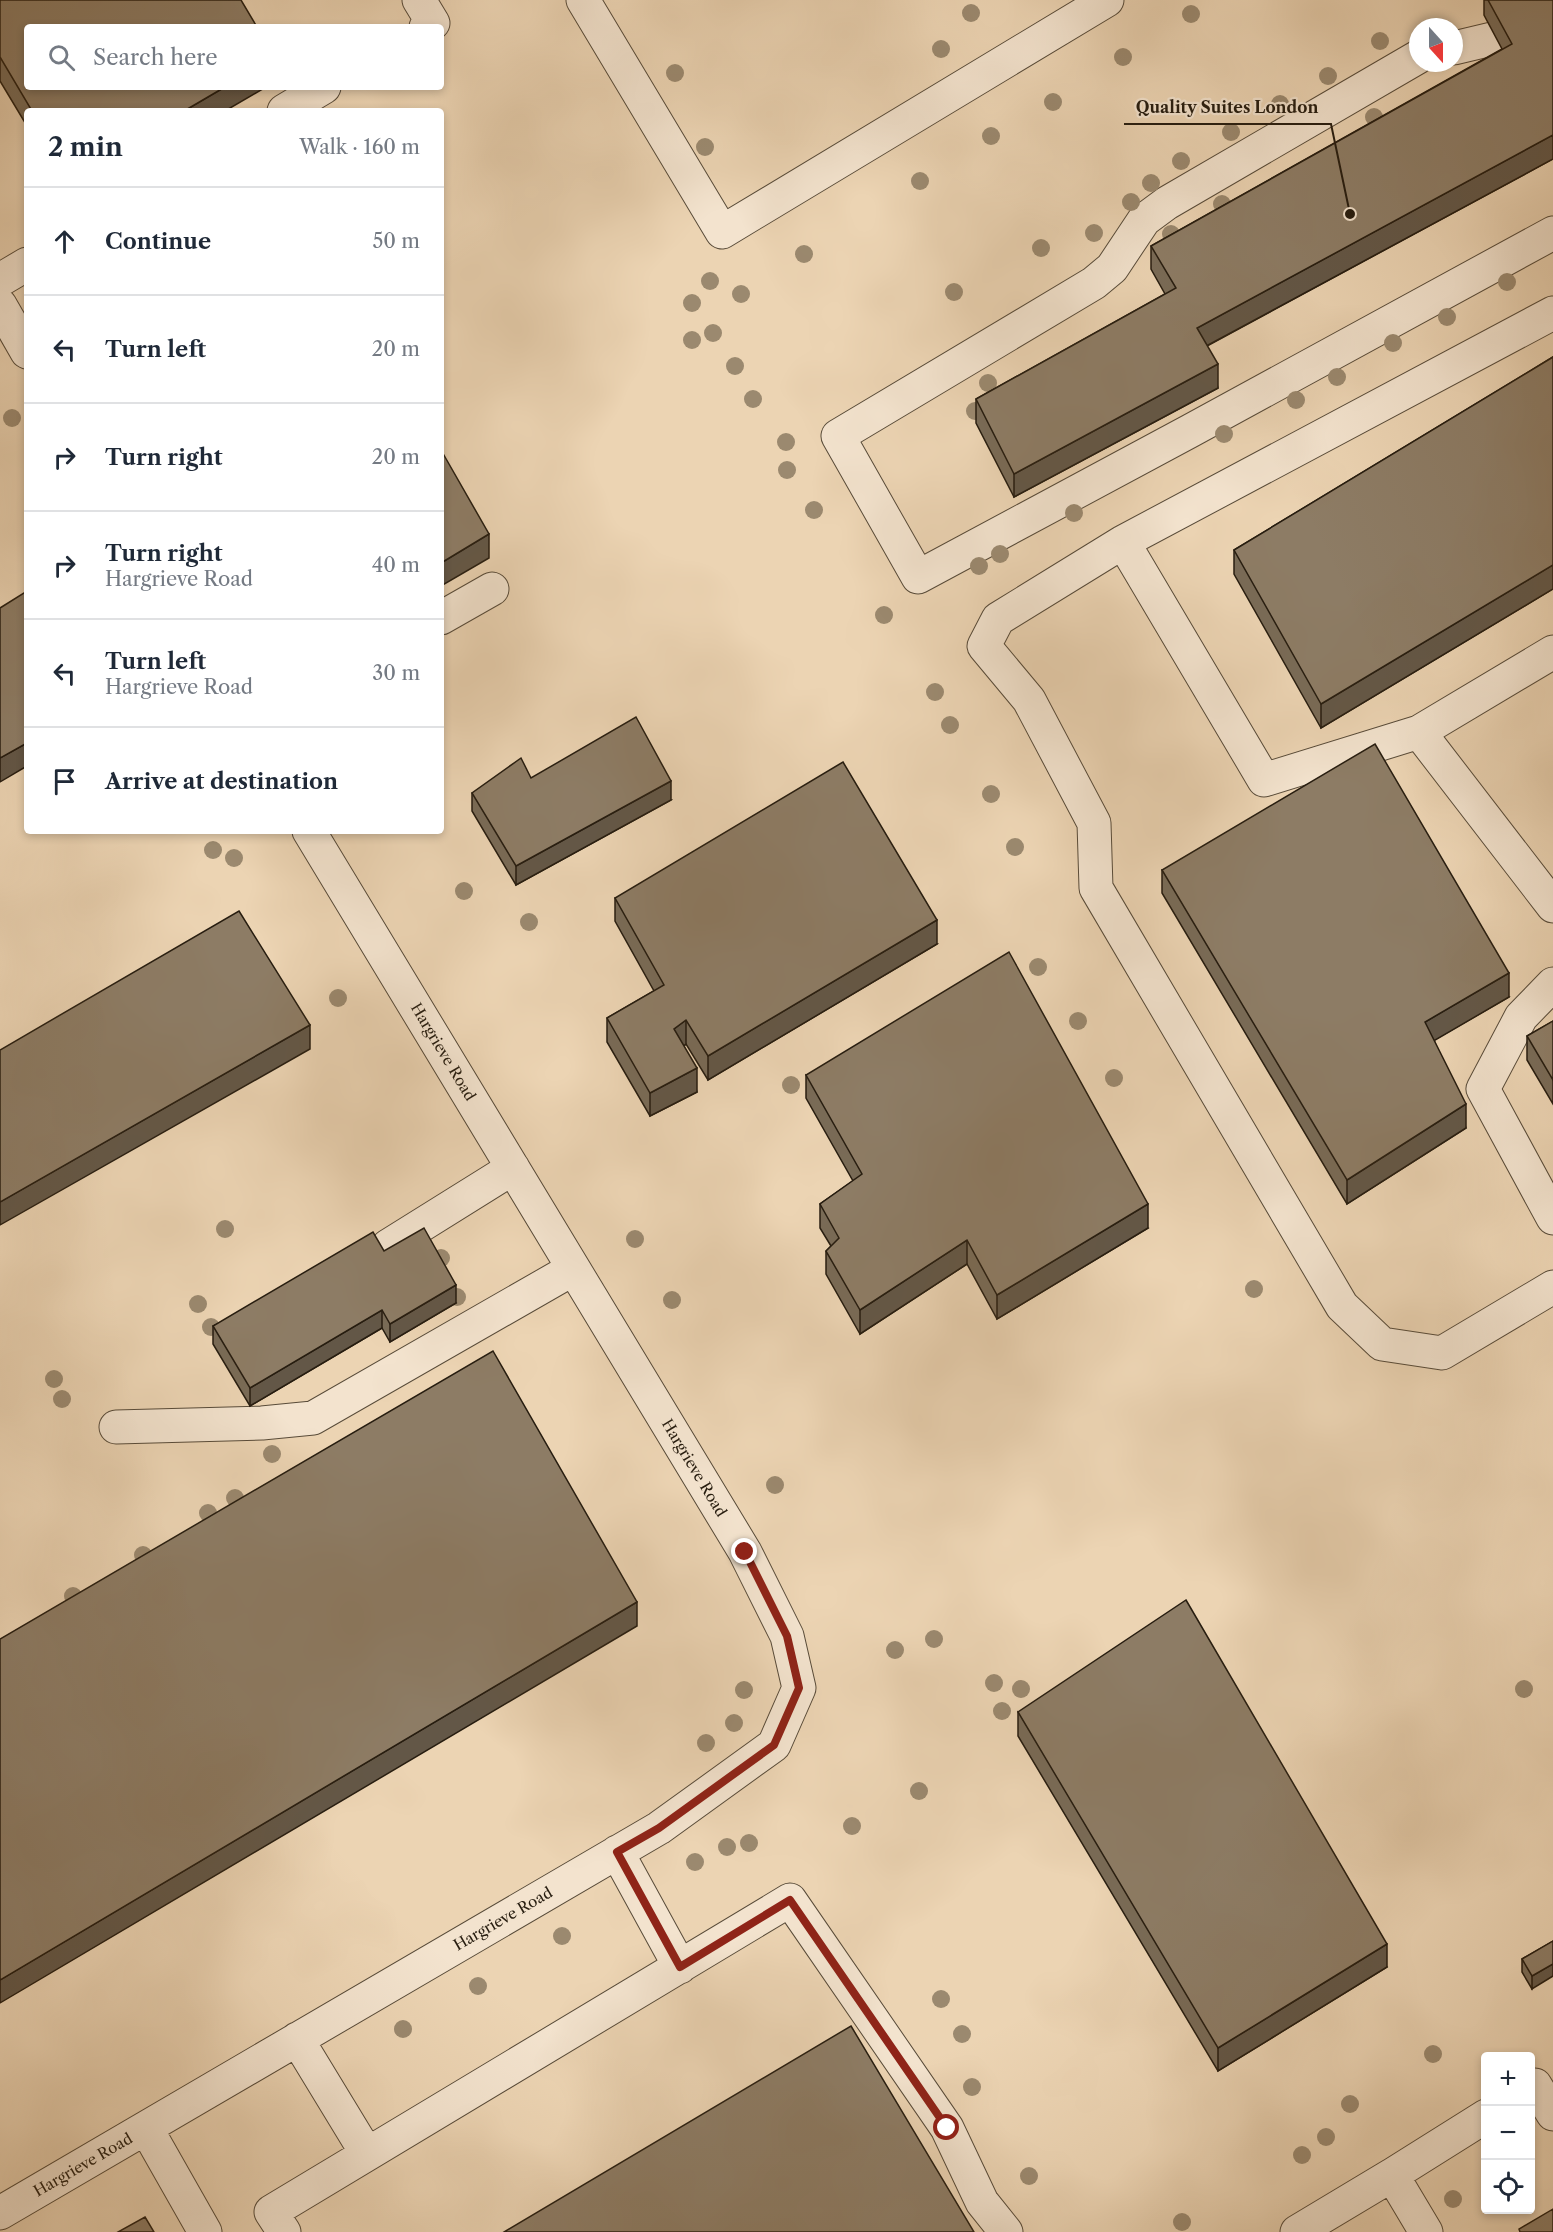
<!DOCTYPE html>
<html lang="en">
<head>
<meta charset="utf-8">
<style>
	body { margin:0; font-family:"Libre Caslon Text",serif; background:#f2f2f3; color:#1f2937 }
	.controls { position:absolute; right:18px; bottom:18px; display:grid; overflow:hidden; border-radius:6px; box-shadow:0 3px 9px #0003 }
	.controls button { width:54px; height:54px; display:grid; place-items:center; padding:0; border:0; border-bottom:2px solid #e0e1e3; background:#fff; color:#1f2937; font:30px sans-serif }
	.compass { position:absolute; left:1409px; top:18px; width:54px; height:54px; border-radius:50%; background:#fff; box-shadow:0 3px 9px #0003; rotate:159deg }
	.stop { position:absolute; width:18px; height:18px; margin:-14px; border:4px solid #8f2418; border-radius:50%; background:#fff }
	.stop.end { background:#8f2418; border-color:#fff; box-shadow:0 2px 6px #0008 }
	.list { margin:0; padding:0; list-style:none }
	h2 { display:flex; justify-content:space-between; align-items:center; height:78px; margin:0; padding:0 24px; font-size:26px }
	h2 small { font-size:20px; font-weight:400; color:#747a83 }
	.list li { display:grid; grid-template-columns:39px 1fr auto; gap:18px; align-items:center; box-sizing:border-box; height:108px; padding:0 24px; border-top:2px solid #e0e1e3 }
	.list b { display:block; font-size:22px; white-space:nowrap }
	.list p { margin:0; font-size:20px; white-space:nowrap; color:#747a83 }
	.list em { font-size:20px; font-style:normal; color:#747a83 }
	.icon { flex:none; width:33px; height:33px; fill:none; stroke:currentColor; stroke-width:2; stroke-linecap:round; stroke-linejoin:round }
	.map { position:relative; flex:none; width:1553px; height:2232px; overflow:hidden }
	.search { position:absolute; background:#fff; box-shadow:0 3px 9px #0003; left:24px; top:24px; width:420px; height:66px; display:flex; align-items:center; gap:15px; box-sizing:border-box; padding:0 21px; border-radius:6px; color:#747a83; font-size:22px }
	.panel { position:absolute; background:#fff; box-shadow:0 3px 9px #0003; left:24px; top:108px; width:420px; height:726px; border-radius:6px }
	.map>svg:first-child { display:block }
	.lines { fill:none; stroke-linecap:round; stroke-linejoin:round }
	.minor-casing { stroke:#584b39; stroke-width:35 }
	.minor { stroke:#f3e3ce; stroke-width:33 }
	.tree { fill:#9b896f }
	.wall { fill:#796b57; stroke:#271d10; stroke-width:1.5 }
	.shaded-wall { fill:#635747; stroke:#271d10; stroke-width:1.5 }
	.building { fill:#8d7c65; stroke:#271d10; stroke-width:1.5 }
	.route { stroke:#8f2418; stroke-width:8 }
	.labels { text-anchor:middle; stroke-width:4.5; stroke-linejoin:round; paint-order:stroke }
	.street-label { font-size:15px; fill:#271d10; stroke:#f3e3ce }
	.leader { fill:none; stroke:#271d10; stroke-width:2 }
	.callout-dot { fill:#271d10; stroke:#f3e3ce; stroke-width:2 }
	.callout-label { font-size:16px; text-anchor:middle; font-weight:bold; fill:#271d10; stroke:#f3e3ce; stroke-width:4.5; stroke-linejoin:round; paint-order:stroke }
</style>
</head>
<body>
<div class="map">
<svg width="1553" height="2232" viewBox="0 0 1553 2232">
	<rect width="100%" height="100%" fill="#ecd4b3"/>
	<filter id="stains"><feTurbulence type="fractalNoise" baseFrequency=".00333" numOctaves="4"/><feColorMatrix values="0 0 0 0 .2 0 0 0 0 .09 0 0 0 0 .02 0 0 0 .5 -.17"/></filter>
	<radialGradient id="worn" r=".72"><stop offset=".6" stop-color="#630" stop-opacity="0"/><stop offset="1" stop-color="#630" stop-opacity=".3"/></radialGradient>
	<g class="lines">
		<g class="minor-casing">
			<path id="minor" d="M419,0l14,23 -7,4
				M583,0l139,232 385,-232
				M1454,48l42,-10
				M1418,57l-251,146 -23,17 -32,48 -18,15 -256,153 80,141 272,-146 363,-198
				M284,111l40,-24
				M0,280l27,-16
				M0,305l27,47
				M1123,542l-125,77 -14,27 45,54 65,123 2,65 246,418 40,38 60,9 111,-66
				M441,618l51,-29
				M1553,652l-134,80 134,174
				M1419,732l-155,48 -141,-238 430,-229
				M1553,984l-32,33 -38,72 70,129
				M388,1246l125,-78
				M116,1427l146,-4 51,-5 260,-149
				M617,1852l63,115
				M297,2039l70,115
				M1535,2085l18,29
				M146,2128l59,104
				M1392,2175l94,-59
				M0,2213l659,-385 115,-83 25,-57 -12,-52 -42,-84 -436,-721
				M284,2232l-13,-20 519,-312 157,228 35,74 24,30
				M1297,2232l95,-57 34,57"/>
		</g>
		<use href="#minor" class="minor"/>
	</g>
	<g class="tree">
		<circle cx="971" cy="13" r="9"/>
		<circle cx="1191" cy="14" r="9"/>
		<circle cx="1380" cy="41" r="9"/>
		<circle cx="941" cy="49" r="9"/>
		<circle cx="1123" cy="57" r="9"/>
		<circle cx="675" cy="73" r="9"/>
		<circle cx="1328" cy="76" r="9"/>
		<circle cx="1053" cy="102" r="9"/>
		<circle cx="1280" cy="104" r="9"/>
		<circle cx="1374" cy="117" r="9"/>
		<circle cx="1231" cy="132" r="9"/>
		<circle cx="991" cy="136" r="9"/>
		<circle cx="705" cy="147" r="9"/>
		<circle cx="1181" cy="161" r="9"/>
		<circle cx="920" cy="181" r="9"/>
		<circle cx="1151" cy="183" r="9"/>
		<circle cx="1131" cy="202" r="9"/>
		<circle cx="1222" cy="204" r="9"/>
		<circle cx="1094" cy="233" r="9"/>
		<circle cx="1171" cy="234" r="9"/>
		<circle cx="1041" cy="248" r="9"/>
		<circle cx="804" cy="254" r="9"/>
		<circle cx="710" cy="281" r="9"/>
		<circle cx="1507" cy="282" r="9"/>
		<circle cx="954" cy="292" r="9"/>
		<circle cx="741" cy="294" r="9"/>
		<circle cx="692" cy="303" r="9"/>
		<circle cx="1447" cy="317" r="9"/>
		<circle cx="713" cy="333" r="9"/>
		<circle cx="692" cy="340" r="9"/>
		<circle cx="1393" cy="343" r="9"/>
		<circle cx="735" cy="366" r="9"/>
		<circle cx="1337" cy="377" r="9"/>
		<circle cx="988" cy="383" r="9"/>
		<circle cx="753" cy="399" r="9"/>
		<circle cx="1296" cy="400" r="9"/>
		<circle cx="975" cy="411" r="9"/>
		<circle cx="12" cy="418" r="9"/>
		<circle cx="1224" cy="434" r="9"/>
		<circle cx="786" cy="442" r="9"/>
		<circle cx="787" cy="470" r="9"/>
		<circle cx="814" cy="510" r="9"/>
		<circle cx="1074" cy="513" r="9"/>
		<circle cx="1000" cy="554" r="9"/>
		<circle cx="979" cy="566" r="9"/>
		<circle cx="884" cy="615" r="9"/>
		<circle cx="935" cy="692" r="9"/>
		<circle cx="950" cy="725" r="9"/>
		<circle cx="991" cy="794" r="9"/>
		<circle cx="1015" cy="847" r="9"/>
		<circle cx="213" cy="850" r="9"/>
		<circle cx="234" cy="858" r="9"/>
		<circle cx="464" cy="891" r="9"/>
		<circle cx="529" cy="922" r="9"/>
		<circle cx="1038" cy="967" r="9"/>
		<circle cx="338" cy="998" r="9"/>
		<circle cx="1078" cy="1021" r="9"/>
		<circle cx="1114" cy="1078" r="9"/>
		<circle cx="791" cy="1085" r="9"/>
		<circle cx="225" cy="1229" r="9"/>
		<circle cx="635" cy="1239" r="9"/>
		<circle cx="441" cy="1258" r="9"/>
		<circle cx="1254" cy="1289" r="9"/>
		<circle cx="457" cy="1297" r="9"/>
		<circle cx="672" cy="1300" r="9"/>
		<circle cx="198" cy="1304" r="9"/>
		<circle cx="211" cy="1327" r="9"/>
		<circle cx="54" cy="1379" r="9"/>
		<circle cx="62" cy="1399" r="9"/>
		<circle cx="272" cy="1454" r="9"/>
		<circle cx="775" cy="1485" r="9"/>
		<circle cx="235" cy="1498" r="9"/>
		<circle cx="208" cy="1513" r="9"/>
		<circle cx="143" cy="1555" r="9"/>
		<circle cx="73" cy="1596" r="9"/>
		<circle cx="934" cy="1639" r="9"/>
		<circle cx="895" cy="1650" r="9"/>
		<circle cx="994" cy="1683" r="9"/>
		<circle cx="1021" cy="1689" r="9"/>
		<circle cx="1524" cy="1689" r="9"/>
		<circle cx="744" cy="1690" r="9"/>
		<circle cx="1002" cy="1711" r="9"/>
		<circle cx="734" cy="1723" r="9"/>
		<circle cx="706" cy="1743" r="9"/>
		<circle cx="919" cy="1791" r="9"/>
		<circle cx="852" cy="1826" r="9"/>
		<circle cx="749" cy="1843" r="9"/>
		<circle cx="727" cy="1847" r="9"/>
		<circle cx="695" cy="1862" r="9"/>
		<circle cx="562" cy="1936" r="9"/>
		<circle cx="478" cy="1986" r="9"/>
		<circle cx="941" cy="1999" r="9"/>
		<circle cx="403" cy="2029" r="9"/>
		<circle cx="962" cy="2034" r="9"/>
		<circle cx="1433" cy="2054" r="9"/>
		<circle cx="972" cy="2087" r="9"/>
		<circle cx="1350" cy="2104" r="9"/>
		<circle cx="1326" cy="2137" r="9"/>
		<circle cx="1302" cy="2155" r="9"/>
		<circle cx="1029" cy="2176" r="9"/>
		<circle cx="1453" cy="2199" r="9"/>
		<circle cx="1182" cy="2222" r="9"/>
	</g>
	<path class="wall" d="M0,0l225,111h-198v15l-27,-45z
		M1484,0h69v159l-346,187 11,42 -204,109 -38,-74v-24l189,-105 -14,-25v-23l351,-197 -18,-34z
		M1553,357v232l-232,139 -87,-154v-24z
		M531,778l140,22 -155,85 -44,-74v-18z
		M1162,870l347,127 -75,43 32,88 -119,76 -185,-311z
		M615,898l322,46 -229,136 -22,-36 -2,2 13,46 -47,24 -43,-74v-24l47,-27 -39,-70z
		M1553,1021v83l-26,-44v-24z
		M806,1075l342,153 -151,91 -30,-55 -107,70 -34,-60v-23l5,-5 -11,-18v-24l33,-23 -47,-83z
		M384,1251l72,52 -66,39 -8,-14 -132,78 -37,-62v-18z
		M1018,1712l369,255 -169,104 -200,-335z
		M1553,1941l-21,48 -10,-17v-13z"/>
	<path class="shaded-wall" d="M225,87h41l-41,24h-41z
		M1553,135v24l-356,192v-23z
		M1218,364v24l-204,109v-23z
		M489,534v24l-48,28v-23z
		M1553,565v24l-232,139v-24z
		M27,743v23l-27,16v-24z
		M671,781v19l-155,85v-19z
		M937,920v24l-229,136v-24z
		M1509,973v24l-84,49v-24z
		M686,1020v24l-12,9v-24z
		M310,1025v24l-310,176v-23z
		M697,1068v24l-47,24v-23z
		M1466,1104v24l-119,76v-24z
		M1148,1204v24l-151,91v-24z
		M967,1240v24l-107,70v-24z
		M456,1285v18l-66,39v-18z
		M382,1310v18l-132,78v-18z
		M637,1602v24l-637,377v-23z
		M1387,1944v23l-169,104v-23z
		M1553,1964v12l-21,13v-13z"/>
	<path class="building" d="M0,0h241l16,27h-230v60h198l-41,24h-152l-32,-54z
		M1488,0h65v135l-356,193 21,36 -204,110 -38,-75 200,-111 -25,-42 361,-202z
		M1553,357v208l-232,139 -87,-154z
		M441,450l48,84 -48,29z
		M27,591v152l-27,15v-150z
		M636,717l35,64 -155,85 -44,-73 49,-35 10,20z
		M1375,744l134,229 -84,49 41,82 -119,76 -185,-310z
		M843,762l94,158 -229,136 -22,-36 -12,9 23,39 -47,25 -43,-75 57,-33 -49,-87z
		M239,911l71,114 -310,177v-152z
		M1009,952l139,252 -151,91 -30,-55 -107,70 -34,-59 13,-13 -19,-34 42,-30 -56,-99z
		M1553,1021v59l-26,-44z
		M424,1228l32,57 -66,39 -8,-14 -132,78 -37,-62 160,-94 11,19z
		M493,1351l144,251 -637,378v-341z
		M1186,1600l201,344 -169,104 -200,-336z
		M1553,1941v23l-21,12 -10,-17z
		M851,2026l123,206h-470z
		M1553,2209v23h-33l-1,-3z
		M145,2217l9,15h-36z"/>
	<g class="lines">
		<path class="route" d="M745,1552l42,84 12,52 -25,57 -115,83 -42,24 63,115 110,-67 157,228"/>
	</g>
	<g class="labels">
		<g class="street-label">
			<text transform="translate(443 1052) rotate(59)" y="5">Hargrieve Road</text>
			<text transform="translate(694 1468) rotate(59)" y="5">Hargrieve Road</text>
			<text transform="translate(503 1919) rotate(-30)" y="5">Hargrieve Road</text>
			<text transform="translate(83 2165) rotate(-30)" y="5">Hargrieve Road</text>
		</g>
	</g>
	<path class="leader" d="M1350 214L1331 124H1124"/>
	<circle class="callout-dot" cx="1350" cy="214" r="6"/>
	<g class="callout-label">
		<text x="1227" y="113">Quality Suites London</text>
	</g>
	<rect width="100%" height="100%" filter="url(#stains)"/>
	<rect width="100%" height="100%" fill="url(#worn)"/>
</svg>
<div class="controls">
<button>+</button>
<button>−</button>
<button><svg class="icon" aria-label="locate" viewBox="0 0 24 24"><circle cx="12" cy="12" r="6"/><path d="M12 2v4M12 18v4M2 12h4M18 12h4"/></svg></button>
</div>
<svg class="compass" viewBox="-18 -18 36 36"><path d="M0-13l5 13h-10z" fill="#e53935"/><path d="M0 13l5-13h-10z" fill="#747a83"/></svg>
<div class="stop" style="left:947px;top:2128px"></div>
<div class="stop end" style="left:745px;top:1552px"></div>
<div class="search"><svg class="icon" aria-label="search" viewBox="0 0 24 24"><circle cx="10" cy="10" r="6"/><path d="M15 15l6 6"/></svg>Search here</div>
<section class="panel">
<h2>2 min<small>Walk · 160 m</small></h2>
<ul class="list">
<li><svg class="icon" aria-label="ahead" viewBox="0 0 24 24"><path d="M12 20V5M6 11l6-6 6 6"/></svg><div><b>Continue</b></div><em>50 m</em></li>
<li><svg class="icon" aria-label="left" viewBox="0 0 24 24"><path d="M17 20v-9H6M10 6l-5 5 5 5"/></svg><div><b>Turn left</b></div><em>20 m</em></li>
<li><svg class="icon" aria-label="right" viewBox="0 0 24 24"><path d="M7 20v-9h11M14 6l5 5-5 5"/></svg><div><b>Turn right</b></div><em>20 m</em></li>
<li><svg class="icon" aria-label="right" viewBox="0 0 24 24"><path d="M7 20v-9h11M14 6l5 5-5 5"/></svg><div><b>Turn right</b><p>Hargrieve Road</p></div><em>40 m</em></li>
<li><svg class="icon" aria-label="left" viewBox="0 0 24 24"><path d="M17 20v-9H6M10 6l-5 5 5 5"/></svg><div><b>Turn left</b><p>Hargrieve Road</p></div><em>30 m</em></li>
<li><svg class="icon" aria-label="arrive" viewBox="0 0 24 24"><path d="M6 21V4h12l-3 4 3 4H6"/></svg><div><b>Arrive at destination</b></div></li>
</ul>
</section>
</div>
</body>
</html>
